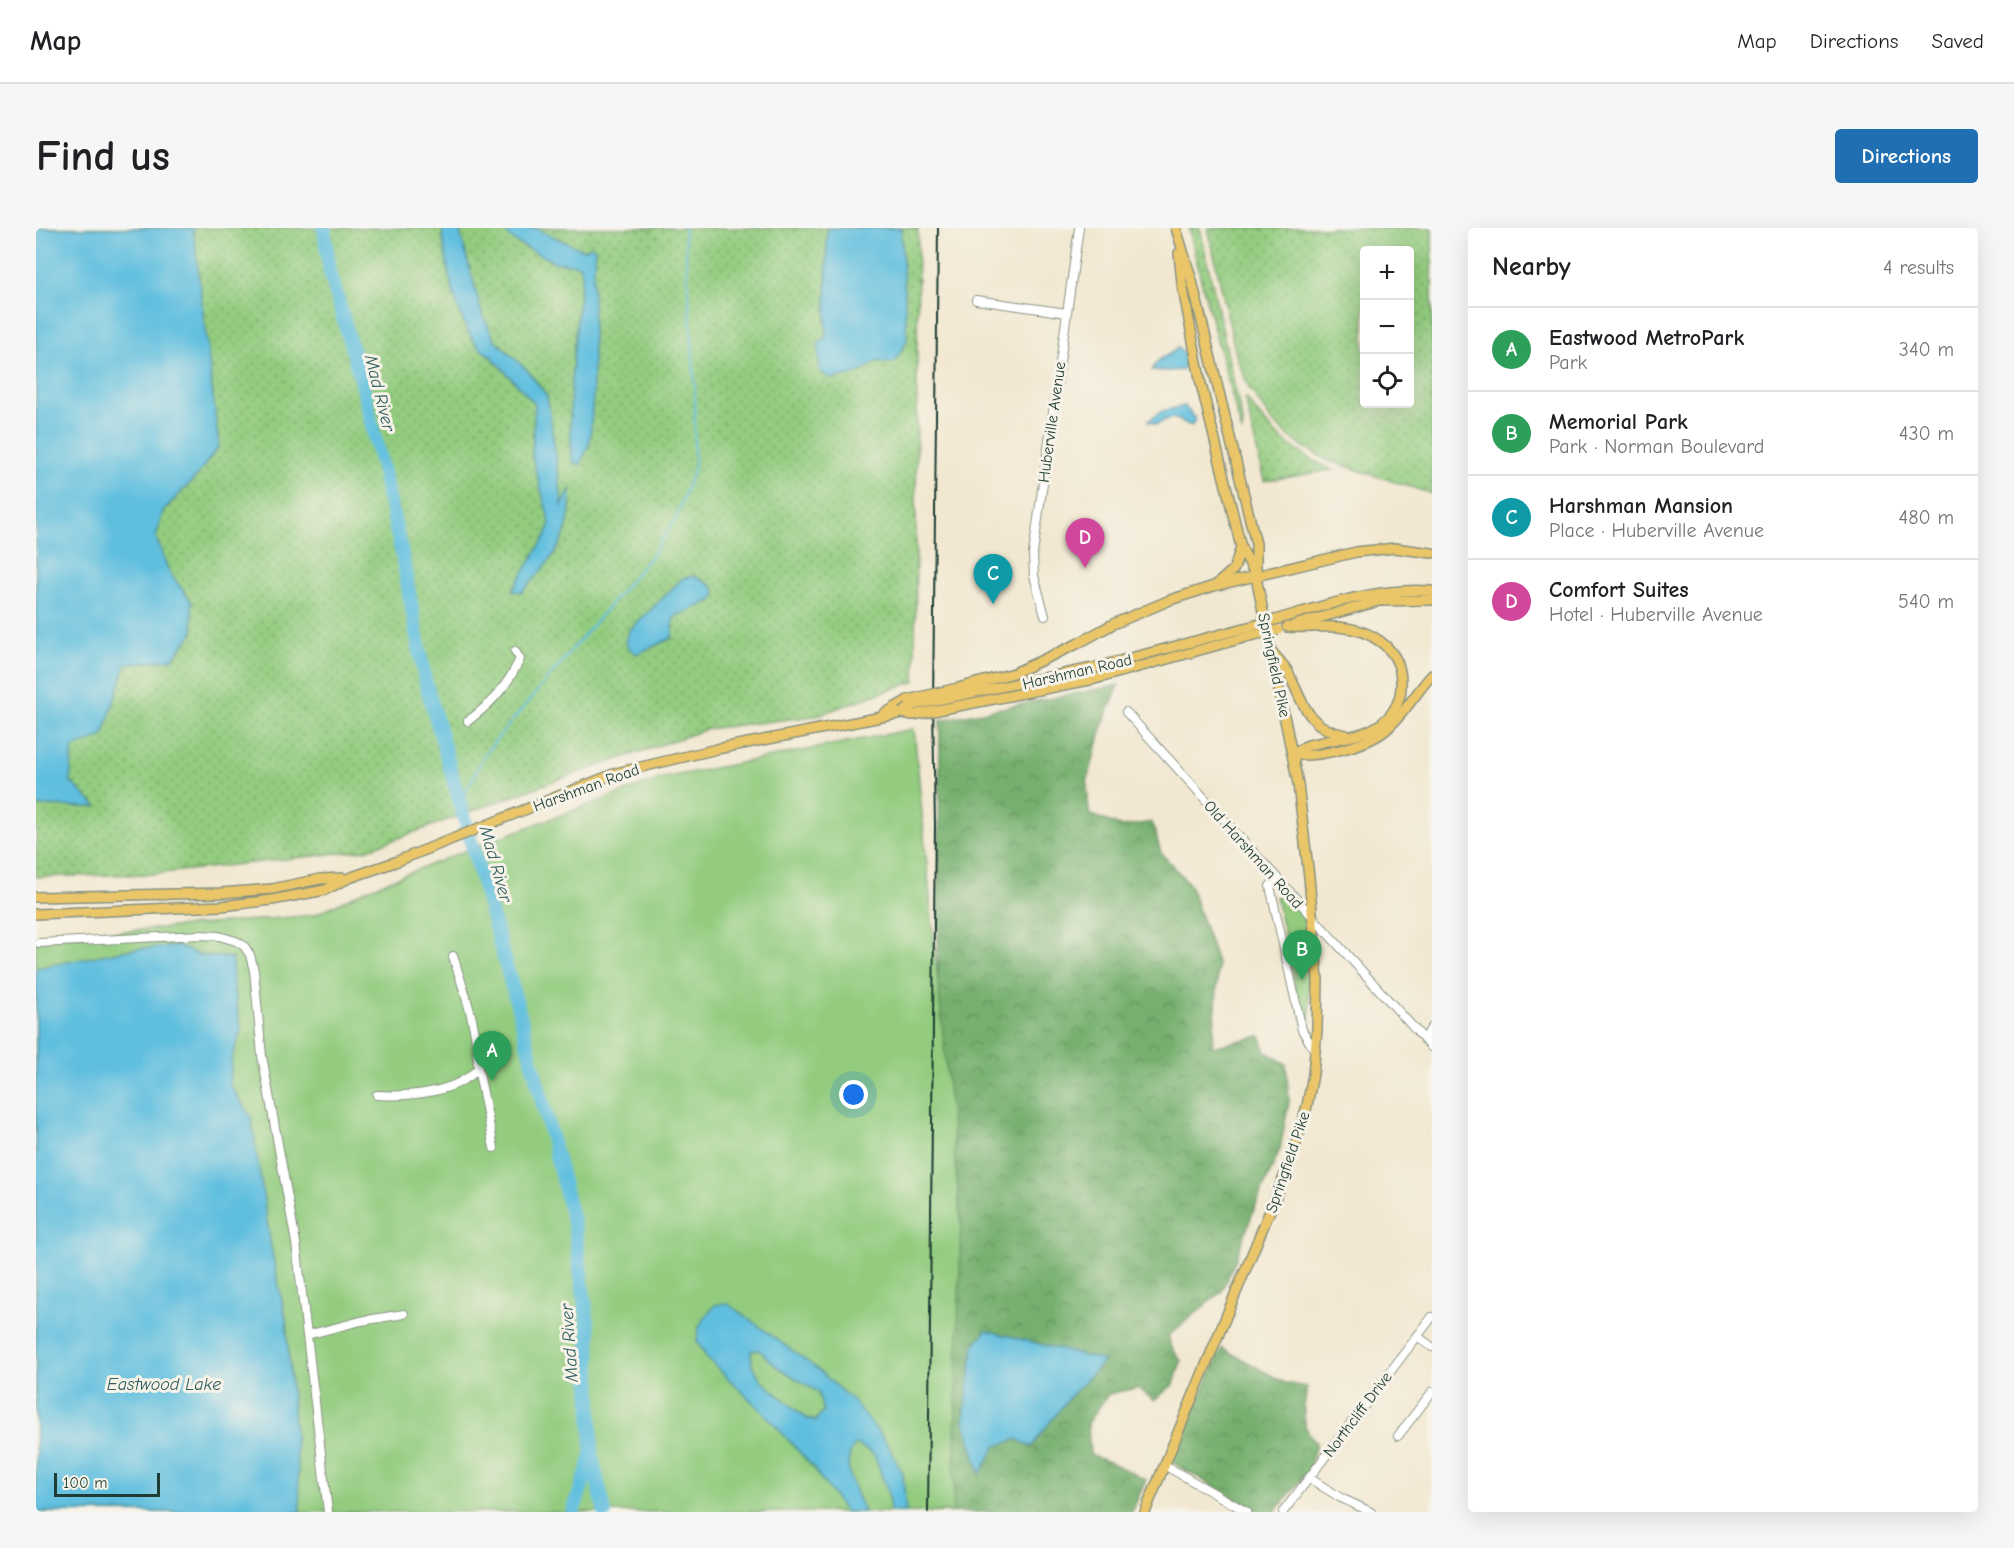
<!DOCTYPE html>
<html lang="en">
<head>
<meta charset="utf-8">
<style>
	body { margin:0; font-family:"Comic Neue",sans-serif; background:#f6f6f6; color:#202124 }
	.controls { position:absolute; right:18px; top:18px; display:grid; overflow:hidden; border-radius:6px; box-shadow:0 6px 24px #0002 }
	.controls button { width:54px; height:54px; display:grid; place-items:center; padding:0; border:0; border-bottom:2px solid #e0e0e0; background:#fff; color:#202124; font:30px sans-serif }
	.scale { position:absolute; left:18px; bottom:15px; width:106px; box-sizing:border-box; padding-left:6px; border:3px solid #1f3d34; border-top:0; font-size:16px; line-height:21px; white-space:nowrap; color:#1f3d34; -webkit-text-stroke:4px #f7f3e8; paint-order:stroke }
	.you { position:absolute; left:818px; top:867px; width:21px; height:21px; margin:-15px; border:4px solid #fff; border-radius:50%; background:#1a73e8; box-shadow:0 0 0 9px #1a73e833 }
	.badge { display:grid; place-items:center; width:39px; height:39px; border-radius:50%; background:#1f6fb2; color:#fff; font-size:20px; font-weight:700 }
	.pin { position:absolute; translate:-50% -50px; filter:drop-shadow(0 2px 3px #0008) }
	.pin::after { content:''; position:absolute; top:32px; width:21px; height:18px; background:inherit; clip-path:polygon(0 0,100% 0,50% 100%) }
	.list { margin:0; padding:0; list-style:none }
	h2 { display:flex; justify-content:space-between; align-items:center; height:78px; margin:0; padding:0 24px; font-size:26px }
	h2 small { font-size:20px; font-weight:400; color:#757577 }
	.list li { display:grid; grid-template-columns:39px 1fr auto; gap:18px; align-items:center; box-sizing:border-box; height:84px; padding:0 24px; border-top:2px solid #e0e0e0 }
	.list b { display:block; font-size:22px; white-space:nowrap }
	.list p { margin:0; font-size:20px; white-space:nowrap; color:#757577 }
	.list em { font-size:20px; font-style:normal; color:#757577 }
	.icon { flex:none; width:33px; height:33px; fill:none; stroke:currentColor; stroke-width:2; stroke-linecap:round; stroke-linejoin:round }
	.map { position:relative; flex:none; width:1396px; height:1284px; overflow:hidden; border-radius:6px }
	header { display:flex; align-items:center; gap:36px; box-sizing:border-box; height:84px; padding:0 30px; background:#fff; border-bottom:2px solid #e0e0e0 }
	header strong { font-size:28px }
	nav { display:flex; gap:33px; margin-inline-start:auto; font-size:21px }
	.intro { display:flex; align-items:center; justify-content:space-between; box-sizing:border-box; height:144px; padding:0 36px }
	h1 { margin:0; font-size:42px }
	.button { padding:15px 27px; border-radius:6px; background:#1f6fb2; color:#fff; font-size:21px; font-weight:700 }
	main { display:flex; gap:36px; padding:0 36px }
	aside { flex:1; background:#fff; border-radius:6px; box-shadow:0 6px 24px #0002 }
	.map>svg:first-child { display:block }
	.grass { fill:url(#grass-dots); stroke:#59845a; stroke-width:1.5; fill-rule:evenodd }
	.forest { fill:url(#forest-crowns); stroke:#4a7651; stroke-width:1.5 }
	.green { fill:#93cc7f; stroke:#59845a; stroke-width:1.5 }
	.water { fill:#61bfdf; stroke:#407e8a; stroke-width:1.5; fill-rule:evenodd }
	.lines { fill:none; stroke-linecap:round; stroke-linejoin:round }
	.stream { stroke:#61bfdf; stroke-width:2 }
	.river { stroke:#61bfdf; stroke-width:14 }
	.minor-casing { stroke:#889282; stroke-width:10 }
	.major-casing { stroke:#889282; stroke-width:12 }
	.minor { stroke:#fff; stroke-width:8 }
	.major { stroke:#eac669; stroke-width:9 }
	.rail { stroke:#1f3d34; stroke-width:2 }
	.major-bridge-casing { stroke:#889282; stroke-width:12; stroke-linecap:butt }
	.major-bridge { stroke:#eac669; stroke-width:9 }
	.labels { text-anchor:middle; stroke-width:6; stroke-linejoin:round; paint-order:stroke }
	.street-label { font-size:16px; fill:#1f3d34; stroke:#f7f3e8 }
	.water-label { font-size:18px; font-style:italic; fill:#305e5f; stroke:#f7f3e8 }
</style>
</head>
<body>
<header>
<strong>Map</strong>
<nav><a>Map</a><a>Directions</a><a>Saved</a></nav>
</header>
<div class="intro"><h1>Find us</h1><a class="button">Directions</a></div>
<main>
<div class="map">
<svg width="1396" height="1284" viewBox="0 0 1396 1284">
	<defs>
		<pattern id="grass-dots" width="8" height="8" patternUnits="userSpaceOnUse" patternTransform="scale(1.5)"><rect width="8" height="8" fill="#93cc7f"/><path d="M2 2h.1M6 6h.1" fill="none" stroke="#77a769" stroke-width="1.8" stroke-linecap="round"/></pattern>
		<pattern id="forest-crowns" width="20" height="18" patternUnits="userSpaceOnUse" patternTransform="scale(1.5)"><rect width="20" height="18" fill="#76b06e"/><path d="M2 6a3 3 0 1 1 6 0M12 15a3 3 0 1 1 6 0" fill="none" stroke="#60905b"/></pattern>
	</defs>
	<rect width="100%" height="100%" fill="#f7f3e8"/>
	<filter id="ink" filterUnits="userSpaceOnUse"><feTurbulence type="fractalNoise" baseFrequency=".0167" numOctaves="2"/><feDisplacementMap in="SourceGraphic" scale="12" xChannelSelector="R" yChannelSelector="G"/><feConvolveMatrix kernelMatrix="1 2 1 2 8 2 1 2 1" color-interpolation-filters="sRGB"/></filter>
	<filter id="wash" filterUnits="userSpaceOnUse"><feTurbulence type="fractalNoise" baseFrequency=".008" numOctaves="4" result="noise"/><feDisplacementMap in="SourceGraphic" scale="24" xChannelSelector="R" yChannelSelector="G"/><feGaussianBlur stdDeviation="1.35" result="paint"/><feColorMatrix in="noise" values="0 0 0 0 0 0 0 0 0 0 0 0 0 0 0 0 0 1.4 0 .05"/><feComposite in="paint" operator="in"/></filter>
	<g filter="url(#wash)">
		<rect width="100%" height="100%" fill="#f2e8d1"/>
		<path class="grass" d="M0,0h882l-3,453 -100,35 -108,13 -164,56 -177,65 -212,24 -118,3z
			M1153,0h11l43,196 -1,9 -40,-149z
			M1172,0h224v266l-105,-34 -30,-17 -25,-22 -23,-33 -12,-29zM1328,22h46v154h-46z
			M1210,170c23,34 50,56 87,72l-69,11 -19,-82z"/>
		<path class="forest" d="M1083,457l-16,39 -16,59 2,31 33,13 30,-5 9,31 29,32 28,80 -2,42 -4,40 48,-11 6,16 20,12 3,38 -9,47 -27,63 -18,49 -14,31 -53,44 4,12 9,13 -7,23 -20,16 -16,-12 -30,6 -20,29 2,32 24,9 32,16 -14,32h-198l6,-792z
			M1186,1120l63,35 22,4c-3,23 -9,37 9,56l-7,27 -34,42h-16l-88,-50z"/>
		<path class="green" d="M878,501l47,495 -8,288h-917v-573l278,-24 54,-26 122,-48 173,-63z
			M1244,666c12,7 21,16 26,29l4,86 -1,9h-7l-26,-121z"/>
		<path class="water" d="M0,0h157l26,218 -23,31 -33,34 -7,27 13,34 23,30 1,31 -21,26 -46,6 -23,71 -30,12 -3,33 27,26 -61,-1z
			M406,0h17l23,86 13,26 33,31 19,25 13,88 2,22 8,-17c4,47 -18,71 -48,103l-10,-1 35,-57 3,-11 -18,-67 3,-52 -44,-48c-33,-15 -46,-95 -49,-128z
			M465,0h34l48,22 9,-4 4,4 -3,28v117l-3,47 -10,23 -7,-3c-8,-63 3,-128 9,-190l-3,-7 -25,-3 -39,-20z
			M791,0h74l6,112 -12,22 -9,1 -9,-2 -17,12 -29,6 -11,-8 -2,-26 8,-9z
			M1142,119l6,7 1,11 -4,5 -13,1 -16,-1c8,-17 16,-11 26,-23z
			M1148,178l11,12 -3,8c-15,-5 -17,-14 -35,-1l-9,-4 14,-10z
			M658,348l17,9 5,7 -3,8 -39,17 -2,21 -35,16 -8,-6 -3,-6 3,-11 54,-53z
			M143,718l20,9 33,3 1,26 8,47 -9,26 -3,27 22,33 21,136 14,66 15,193h-265v-544l97,-19z
			M691,1075l89,65 38,34 32,40 17,32 3,38h-16l-2,-19 -14,-39 -18,-10c-18,20 0,47 8,68h-19l-34,-47 -45,-50 -59,-57 -10,-17 2,-15 16,-21zM723,1122l17,16 42,26 5,19 -8,10 -8,-2 -45,-38 -10,-16 -1,-14z
			M950,1102l118,31 -37,39 -36,47 -14,-8 -21,7 -16,28 -16,-55 10,-74z"/>
		<g class="lines">
			<path class="stream" d="M424,575l26,-51 165,-196 25,-38 18,-51 1,-81 -11,-158"/>
			<path class="river" d="M288,0l6,44 33,115 39,167 23,126 94,331 55,214 15,107 3,125 -19,55
				M556,1229l13,55"/>
		</g>
	</g>
	<g filter="url(#ink)">
		<g class="lines">
			<g class="minor-casing">
				<path id="minor" d="M940,72l91,13
					M1009,388l-11,-40 -1,-22 46,-326
					M1090,484l306,336
					M432,493c24,-18 40,-36 52,-62l-5,-8
					M1241,652l-7,6 32,144 13,21
					M3,715l161,-8 19,1 17,5 8,5 6,9 4,16 8,85 34,187 32,269
					M1388,812l8,-13
					M442,840l16,80
					M341,867c30,2 81,-2 101,-27 0,-41 -13,-73 -25,-112
					M271,1107l54,-14 43,-7
					M1381,1108l15,11
					M1362,1208l34,-44
					M1128,1237l83,47
					M1273,1250l32,20 30,14
					M1247,1284l149,-195"/>
			</g>
			<g class="major-casing">
				<path id="major" d="M1143,25l3,30 19,101 40,163 14,27
					M1181,356l17,-15 7,-22
					M1239,392c51,-15 103,-33 157,-29
					M1258,397l85,-24 53,-1
					M1251,399c17,1 34,-1 51,0 31,2 63,20 63,55 1,17 -7,33 -22,43 -16,11 -38,13 -57,17 -6,2 -13,2 -18,5 -4,2 -7,6 -11,8
					M1237,425c5,6 11,12 15,19 15,30 19,57 58,63
					M922,460l56,-15 63,-29 36,-20 57,-24 44,-14 142,-34 39,-4 37,5
					M920,468l137,-28 159,-42
					M922,478l137,-27 159,-44
					M848,486l24,-14
					M1257,527c27,2 78,-9 97,-29 16,-15 27,-35 42,-51
					M0,669l185,-4 51,-4 48,-10 23,-1
					M0,686l186,-8 50,-6 53,-10 24,-12 46,-16 221,-89 101,-24 185,-36
					M1109,1284l146,-352 16,-54 6,-32 4,-44 1,-50 -9,-103 -11,-93 -42,-207v-33l-64,-263 -16,-53"/>
			</g>
			<use href="#minor" class="minor"/>
			<use href="#major" class="major"/>
			<path class="rail" d="M892,1284l7,-685 -2,-122 5,-477"/>
			<g class="major-bridge-casing">
				<path id="major-bridge" d="M1216,398l23,-6
					M1218,407l24,-5
					M872,472l50,-12
					M866,485l11,-8 43,-9
					M866,485l11,2 45,-9"/>
			</g>
			<use href="#major-bridge" class="major-bridge"/>
		</g>
	</g>
	<g class="labels">
		<g class="street-label">
			<text transform="translate(1015 194) rotate(-82)" y="6">Huberville Avenue</text>
			<text transform="translate(1239 437) rotate(78)" y="6">Springfield Pike</text>
			<text transform="translate(1041 443) rotate(-13)" y="6">Harshman Road</text>
			<text transform="translate(550 559) rotate(-20)" y="6">Harshman Road</text>
			<text transform="translate(1218 626) rotate(48)" y="6">Old Harshman Road</text>
			<text transform="translate(1251 934) rotate(-71)" y="6">Springfield Pike</text>
			<text transform="translate(1321 1186) rotate(-53)" y="6">Northcliff Drive</text>
		</g>
		<g class="water-label">
			<text transform="translate(344 165) rotate(76)" y="6">Mad River</text>
			<text transform="translate(460 636) rotate(74)" y="6">Mad River</text>
			<text transform="translate(533 1115) rotate(-94)" y="6">Mad River</text>
			<text x="128" y="1162">Eastwood Lake</text>
		</g>
	</g>
</svg>
<div class="controls">
<button>+</button>
<button>−</button>
<button><svg class="icon" aria-label="locate" viewBox="0 0 24 24"><circle cx="12" cy="12" r="6"/><path d="M12 2v4M12 18v4M2 12h4M18 12h4"/></svg></button>
</div>
<div class="scale">100 m</div>
<div class="you"></div>
<div class="pin badge" style="left:456px;top:853px;background:#2e9e5b">A</div>
<div class="pin badge" style="left:1266px;top:752px;background:#2e9e5b">B</div>
<div class="pin badge" style="left:957px;top:376px;background:#0f9aa8">C</div>
<div class="pin badge" style="left:1049px;top:340px;background:#d1479c">D</div>
</div>
<aside>
<h2>Nearby<small>4 results</small></h2>
<ul class="list">
<li><span class="badge" style="background:#2e9e5b">A</span><div><b>Eastwood MetroPark</b><p>Park</p></div><em>340 m</em></li>
<li><span class="badge" style="background:#2e9e5b">B</span><div><b>Memorial Park</b><p>Park · Norman Boulevard</p></div><em>430 m</em></li>
<li><span class="badge" style="background:#0f9aa8">C</span><div><b>Harshman Mansion</b><p>Place · Huberville Avenue</p></div><em>480 m</em></li>
<li><span class="badge" style="background:#d1479c">D</span><div><b>Comfort Suites</b><p>Hotel · Huberville Avenue</p></div><em>540 m</em></li>
</ul>
</aside>
</main>
</body>
</html>
